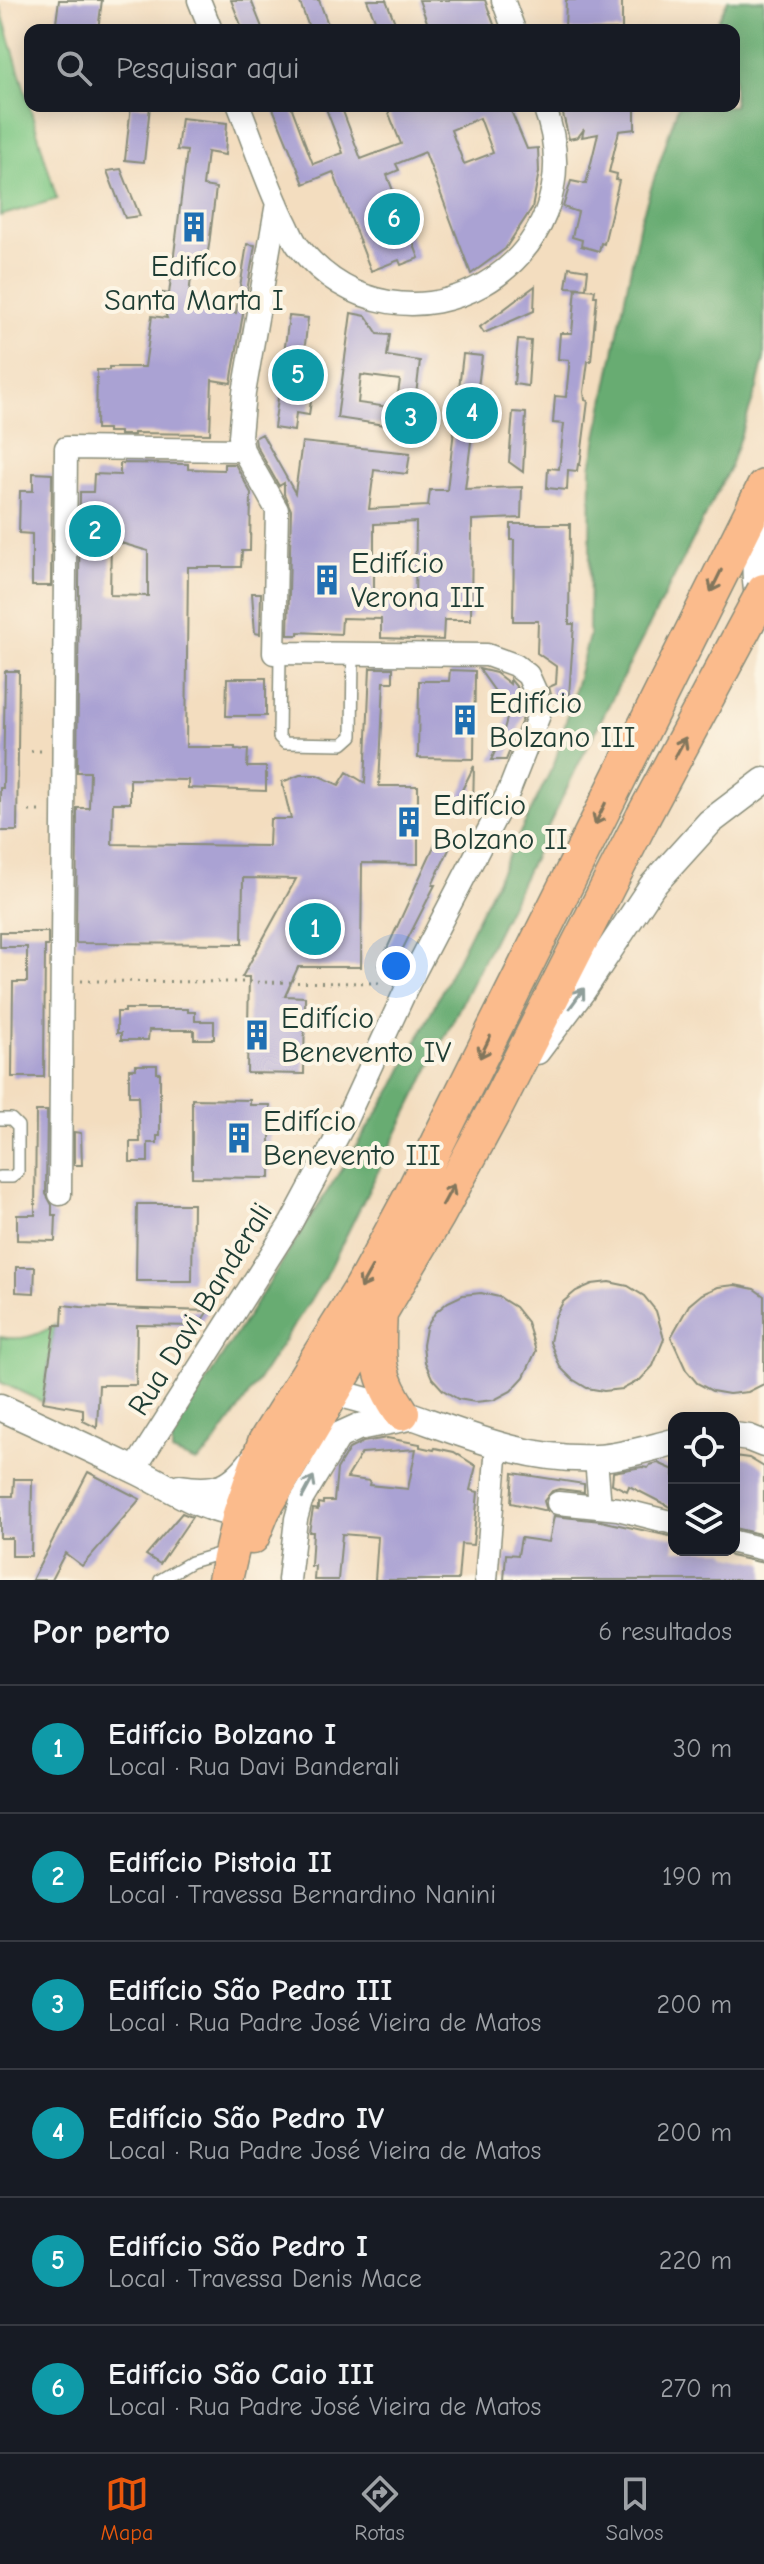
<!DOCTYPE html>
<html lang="pt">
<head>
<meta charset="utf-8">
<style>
	body { margin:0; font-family:"Comic Neue",sans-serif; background:#242831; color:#f1f3f6 }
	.controls { position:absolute; right:24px; bottom:24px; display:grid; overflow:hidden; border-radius:16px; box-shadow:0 4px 20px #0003 }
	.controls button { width:72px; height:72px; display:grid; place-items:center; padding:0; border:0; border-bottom:2px solid #363941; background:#171b24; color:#f1f3f6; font:40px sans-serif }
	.you { position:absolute; left:396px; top:966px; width:28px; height:28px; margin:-20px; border:6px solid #fff; border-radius:50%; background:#1a73e8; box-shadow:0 0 0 12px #1a73e833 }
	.badge { display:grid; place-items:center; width:52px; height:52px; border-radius:50%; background:#ea580c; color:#fff; font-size:26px; font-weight:700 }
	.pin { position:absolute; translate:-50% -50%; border:4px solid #fff; box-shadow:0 2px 8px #0006 }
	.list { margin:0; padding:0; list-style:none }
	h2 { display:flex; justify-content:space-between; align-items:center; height:104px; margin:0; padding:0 32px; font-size:34px }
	h2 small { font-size:26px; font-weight:400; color:#9ea1a6 }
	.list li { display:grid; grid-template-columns:52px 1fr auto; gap:24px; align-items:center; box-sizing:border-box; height:128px; padding:0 32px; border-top:2px solid #363941 }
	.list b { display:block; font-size:30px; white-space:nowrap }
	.list p { margin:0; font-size:26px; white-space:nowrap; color:#9ea1a6 }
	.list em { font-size:26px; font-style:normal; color:#9ea1a6 }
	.icon { flex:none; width:44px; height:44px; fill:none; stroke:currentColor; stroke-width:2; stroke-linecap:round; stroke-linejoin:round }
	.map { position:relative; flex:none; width:764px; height:1580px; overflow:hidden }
	.search { position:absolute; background:#171b24; box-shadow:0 4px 20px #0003; left:24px; right:24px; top:24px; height:88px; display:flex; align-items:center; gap:20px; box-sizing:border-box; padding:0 28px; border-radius:16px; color:#9ea1a6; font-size:30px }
	.sheet { height:872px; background:#171b24 }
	nav { display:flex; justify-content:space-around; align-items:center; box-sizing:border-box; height:112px; border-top:2px solid #363941; background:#171b24; font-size:22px; color:#9ea1a6 }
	nav a { display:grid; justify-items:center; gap:4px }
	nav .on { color:#ea580c }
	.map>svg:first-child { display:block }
	.green { fill:#7fc885; stroke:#4f825c; stroke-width:2 }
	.forest { fill:#67ac72; stroke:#437453; stroke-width:2 }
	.building { fill:#aaa2d3; fill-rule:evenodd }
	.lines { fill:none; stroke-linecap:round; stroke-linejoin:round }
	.service-casing { stroke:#898d7a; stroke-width:14 }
	.minor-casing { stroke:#898d7a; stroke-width:25 }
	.tertiary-casing { stroke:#898d7a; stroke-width:29 }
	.primary-casing { stroke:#898d7a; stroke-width:37 }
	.path { stroke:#898d7a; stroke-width:3; stroke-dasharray:2 6; stroke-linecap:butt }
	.service { stroke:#fff; stroke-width:11 }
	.minor { stroke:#fff; stroke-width:22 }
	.tertiary { stroke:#fff; stroke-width:26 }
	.primary { stroke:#fbbb8c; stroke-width:34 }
	.primary-bridge-casing { stroke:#898d7a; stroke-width:37; stroke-linecap:butt }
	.primary-bridge { stroke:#fbbb8c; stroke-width:34 }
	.oneway { stroke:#82765c }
	.oneway2 { stroke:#8f9e9a }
	.labels { text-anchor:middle; stroke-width:8; stroke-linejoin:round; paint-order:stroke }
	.poi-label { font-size:30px; fill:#1f3d34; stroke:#fcf5e5; text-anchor:start }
	.street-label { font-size:30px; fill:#1f3d34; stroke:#fcf5e5 }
</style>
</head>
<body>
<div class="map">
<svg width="764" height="1580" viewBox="0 0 764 1580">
	<rect width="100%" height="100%" fill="#fcf5e5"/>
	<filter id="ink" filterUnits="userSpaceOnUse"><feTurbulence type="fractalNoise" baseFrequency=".0125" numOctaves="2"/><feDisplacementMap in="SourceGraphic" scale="16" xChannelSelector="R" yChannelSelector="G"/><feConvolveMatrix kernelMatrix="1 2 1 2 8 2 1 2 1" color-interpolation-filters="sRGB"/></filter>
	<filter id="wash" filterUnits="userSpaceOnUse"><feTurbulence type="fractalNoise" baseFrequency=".006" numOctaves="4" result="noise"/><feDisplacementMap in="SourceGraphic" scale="32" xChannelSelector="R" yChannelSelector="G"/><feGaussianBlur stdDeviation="1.8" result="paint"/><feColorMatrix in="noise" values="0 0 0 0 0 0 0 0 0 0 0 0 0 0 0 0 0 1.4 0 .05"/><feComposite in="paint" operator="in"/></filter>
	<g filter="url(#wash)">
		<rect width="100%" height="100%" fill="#f3ddbf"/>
		<path class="green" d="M0,6l57,193 -57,17z
			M55,1325l-12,77 -43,-20v-45c22,4 36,-1 55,-12z"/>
		<path class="forest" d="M728,0h36v358l-7,30 -28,81 -153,300 -65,135 -185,372 -82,126 -35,49 -13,11 -24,-10v-17l223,-350 160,-323 34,-126 2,-169 49,-245 38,-116h56v-76h-21z"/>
		<g id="blocks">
			<path class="building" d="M59,0h43l-4,30h-43z
				M231,0h20l12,30h-20z
				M299,0h20l11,30h-20z
				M367,0h19l12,30h-19z
				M419,0h66l11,30h-66z
				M566,0h56v30h-57z
				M131,106h19l-6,56 -19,-2z
				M272,106h19l22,58 30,-11 -18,-47h16l20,53 40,-15 -15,-38h123l18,43 11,-1 1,24 -7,36 -27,41 -34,25 -46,-122 -29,12 3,6 -12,5 32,83 -18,7 -2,-5 -28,11 -38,-99 -29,12zM480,118l13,35 -29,11 -13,-34z
				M561,106h74v23l-16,2 -10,41 8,2 -1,6 3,1 -15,63 -3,-1 -2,8 -18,-5 1,-6 -10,-3 6,-25 -15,-5 8,-26 15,3 12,-50 -16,3 2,-8 -6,8 -9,2z
				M181,118l46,5 -2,32 -18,-3 -4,34 13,2 -7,57 -4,24 -13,-2 -4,39 48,7 11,-69 8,1 -24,138 -19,-3 -2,54 -76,-1v2h-14v-3h-12v-3h-12l1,-59h12v-3h36l7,-51 15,2 -10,-26 12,2 18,-143 -10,-1z
				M121,169l19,47 -15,2 -18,-47z
				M569,267l19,3 -2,18 -20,-1z
				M535,286l-1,25 -50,22 -4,-6z
				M576,288l19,2 -1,6h3l-6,65h-3l-4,31 1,8 3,1 -8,64 -2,-1 -1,7 -9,-1 -1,20 -20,-2 1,-20 11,1 5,-45 -11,-1 2,-27 11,1 3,-30v-7l-11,-1 2,-26h12z
				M351,313l15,3 12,18 12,1 -3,21 33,5 -8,68 -75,-11zM361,375l39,5 -4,28 -38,-5z
				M289,316l19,2 -6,53 13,1 -6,43 -13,-2 -2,18 -20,-3z
				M518,340l13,1 -3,45 -14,-2z
				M463,354l19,2 -17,133 57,-2 -1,31 -49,2 -1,100h-27l-1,20 -62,-2v-19l-39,-1 -1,16 -43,-2v3h-10l3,-125 -7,-16v-11l-5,3 -23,-41 -1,-7 7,-4 33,59 7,-51 108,11 -3,21 -33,-4 -5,39 59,-3 2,-16h17zM416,522l-1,86 -41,-18v-66z
				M513,412l13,1 -3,59 -14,-10z
				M120,463l68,1v5l36,1v-6h11l16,29 -1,58h-8l-1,16h-53l-2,180h49v2l13,1 -1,17h19v24l-78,-3v-8l-58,-1v24h-17l-1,41 157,2 1,-27h21l-9,-37 18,-7h17l22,10 8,-13 18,11 5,-115h23v14h-9l-5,104h39v78l-56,-1 -1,104h-63l-13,29 20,1 -1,77 -57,-1 2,-96h-7l54,-98 -53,-1 -1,66 -166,-1 1,-135h12l1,-36h-13l3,-280h13l1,-18 26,1zM111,540l37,11v45l-38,-1z
				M33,473l19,1 -1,112h-19v-52l-13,-1 1,-42h13z
				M511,524h59l-1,100h5l-5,72 -16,6 -4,-15 7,-3 1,-17 -20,-14 1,-32h-25l1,-81h-3z
				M252,593h9l-1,41 -5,-1z
				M479,669l17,4 14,11v-5l9,11 5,25 -18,45h-15l11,-23 7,-26z
				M450,670l25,1 -1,88 -56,-1 1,-77h30z
				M5,671h14l-2,160h-17v-43h3z
				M227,678h39v38h-40z
				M474,766l-1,40 -16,-6z
				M440,833l14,6 -22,46h3l-44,87 -12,-6z
				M0,932h48v14h-3l-1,131h-32l1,-95h14v-35h-27z
				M125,1009h63v3h7v9h19v18h-20v-9h-45l-1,10h-27v-7h-4v-21h8z
				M136,1065h21v8h3v63h-3v7h-9v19h-18v-20h10l-2,-46h-9v-27h7z
				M192,1099l58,1v5h20v73l-78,-1z
				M36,1111h11l-1,83 6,11v10h4l-1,26 -38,-1v-25h18z
				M74,1132l7,1 1,32h-8z
				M137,1204h56l-1,77h-56z
				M16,1267h19l-1,26 -18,-1z
				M609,1282l19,4 16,10 12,15 8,28 -11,27 -13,14 -17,9 -19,2 -17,-3 -15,-9 -12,-12 -10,-25 5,-25 8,-15 13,-11 16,-7z
				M735,1285l19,4 10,7v88l-16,8 -19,2 -17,-3 -15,-8 -11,-13 -15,-33 18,-32 13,-11 16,-7z
				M481,1293l18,4 16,10 12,15 9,29 -12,26 -13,14 -17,9 -19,2 -17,-3 -15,-9 -11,-12 -7,-16 -2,-17 3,-17 9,-15 13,-11 15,-7z
				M63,1305l18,2 127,4 -10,15 -61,-1 -1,60h-37l-2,43 -14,-7v-12l-40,-7 12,-77h7z
				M387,1438l33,6v3l14,3 1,-2 19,4 22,14 -6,24 8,2 -5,53 -12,-1 -3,36h-83l3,-43 -36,-3 -4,46h-24l1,-14h-4l2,-34h-4l4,-23 5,1v-7l5,1v-3h11l3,-32 12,-20 14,-7zM416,1449l-8,40 -39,-4 1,-4 -23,-3 15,-25z
				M734,1456l15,2 15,9v68l-30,-7z
				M658,1463l16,7v39l-45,-23 -2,5 -15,-7 1,-12 29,-5 6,1 2,-3z
				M88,1472l52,27 -58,67 -17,-13 -14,27h-19z
				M513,1473l71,11v8l-25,-3 -7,2 -8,10 3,10 -36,-8z
				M14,1479h18l-1,77h-19v-18h-12v-42h13z
				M182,1513l10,4 -32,47 -14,-9z
				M554,1516l47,5 73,16v13h49l8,6 33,7v17h-260l2,-26 12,1 3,-17 28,4z"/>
		</g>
	</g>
	<g filter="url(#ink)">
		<use href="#blocks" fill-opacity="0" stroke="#898d7a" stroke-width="2"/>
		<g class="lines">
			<g class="service-casing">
				<path id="service" d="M280,653l-1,84 6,6 58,1 9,-8 1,-82
					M0,1119h11l7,7v46l-6,5h-12
					M160,1580l31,-18 34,-10"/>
			</g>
			<g class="minor-casing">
				<path id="minor" d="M199,0l12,30
					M503,0l11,30
					M239,106c15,38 28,77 45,113 5,9 8,19 14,27 105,132 306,18 246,-140
					M60,1194l6,-746 177,2
					M596,1459l4,48
					M134,1470l157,-247 53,-99 65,-141 100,-192 30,-76 -2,-20 -9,-20 -13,-10 -28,-10 -213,-2 3,-143 -34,-60 -3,-14 4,-43 33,-190
					M558,1503l60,6 56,14
					M734,1542l30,7
					M289,1580l7,-61 5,-18 41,-68
					M486,1580l11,-134"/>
			</g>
			<g class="tertiary-casing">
				<path id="tertiary" d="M762,608c-11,-23 -6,-79 1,-103
					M537,1051l45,-60 70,-105 58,-64 54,-41
					M331,1392c89,18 172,71 265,66 26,-1 53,-10 78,-16
					M0,1407c46,21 93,43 139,65 34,17 63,38 101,42
					M734,1436l15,2 15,6
					M296,1455l62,-28 52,-10
					M180,1488c37,6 53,0 75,-31"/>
			</g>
			<g class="primary-casing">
				<path id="primary" d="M380,1311c-2,45 -5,63 22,102
					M252,1537l11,-27 175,-295 59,-110 146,-288
					M225,1580l15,-66 25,-72 97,-155 49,-91 353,-709"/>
			</g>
			<path class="path" d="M31,751h12
				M29,811h12
				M81,981l304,2"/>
			<use href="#service" class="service"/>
			<use href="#minor" class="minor"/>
			<use href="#tertiary" class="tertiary"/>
			<use href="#primary" class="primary"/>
			<g class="primary-bridge-casing">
				<path id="primary-bridge" d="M643,817l121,-226"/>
			</g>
			<use href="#primary-bridge" class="primary-bridge"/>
		</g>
		<defs><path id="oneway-shaft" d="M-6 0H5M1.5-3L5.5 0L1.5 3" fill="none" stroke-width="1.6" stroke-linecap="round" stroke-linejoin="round" transform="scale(2)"/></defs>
		<g class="oneway">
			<use href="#oneway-shaft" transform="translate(716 581) rotate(116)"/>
			<use href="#oneway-shaft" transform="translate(680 748) rotate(-62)"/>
			<use href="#oneway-shaft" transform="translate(600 814) rotate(116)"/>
			<use href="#oneway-shaft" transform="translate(485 1047) rotate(116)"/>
			<use href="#oneway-shaft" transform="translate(448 1195) rotate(-62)"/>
			<use href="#oneway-shaft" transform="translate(366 1278) rotate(119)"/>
		</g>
		<g class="oneway2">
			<use href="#oneway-shaft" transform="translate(577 998) rotate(-54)"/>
			<use href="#oneway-shaft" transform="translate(308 1487) rotate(-62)"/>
		</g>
	</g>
	<defs>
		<g id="building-bare" transform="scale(2.4)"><path d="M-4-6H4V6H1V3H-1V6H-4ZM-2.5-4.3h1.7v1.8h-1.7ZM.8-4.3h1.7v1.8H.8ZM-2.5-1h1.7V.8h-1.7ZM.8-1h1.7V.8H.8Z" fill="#1f6fb2" stroke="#fcf5e5" stroke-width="2.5" paint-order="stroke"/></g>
	</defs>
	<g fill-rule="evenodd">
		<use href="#building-bare" x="194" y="227"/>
		<use href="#building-bare" x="327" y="580"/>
		<use href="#building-bare" x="465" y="720"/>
		<use href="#building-bare" x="409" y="822"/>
		<use href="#building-bare" x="257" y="1035"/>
		<use href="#building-bare" x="239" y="1138"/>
	</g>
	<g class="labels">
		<g class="poi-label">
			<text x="194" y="276" text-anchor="middle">Edifíco<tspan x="194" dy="34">Santa Marta I</tspan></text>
			<text x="351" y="573">Edifício<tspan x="351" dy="34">Verona III</tspan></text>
			<text x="489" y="713">Edifício<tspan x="489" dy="34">Bolzano III</tspan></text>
			<text x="433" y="815">Edifício<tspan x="433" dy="34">Bolzano II</tspan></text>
			<text x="281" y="1028">Edifício<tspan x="281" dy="34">Benevento IV</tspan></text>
			<text x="263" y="1131">Edifício<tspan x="263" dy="34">Benevento III</tspan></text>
		</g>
		<g class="street-label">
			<text transform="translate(200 1309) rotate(-58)" y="10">Rua Davi Banderali</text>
		</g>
	</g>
</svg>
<div class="controls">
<button><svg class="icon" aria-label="locate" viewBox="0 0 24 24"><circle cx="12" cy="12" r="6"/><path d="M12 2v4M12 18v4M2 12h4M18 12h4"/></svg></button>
<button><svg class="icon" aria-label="layers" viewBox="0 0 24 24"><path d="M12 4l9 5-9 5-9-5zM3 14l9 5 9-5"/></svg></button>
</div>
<div class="you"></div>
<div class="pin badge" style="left:315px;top:929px;background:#0f9aa8">1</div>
<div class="pin badge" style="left:95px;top:531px;background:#0f9aa8">2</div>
<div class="pin badge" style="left:411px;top:418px;background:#0f9aa8">3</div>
<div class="pin badge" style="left:472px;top:413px;background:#0f9aa8">4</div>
<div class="pin badge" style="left:298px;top:375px;background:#0f9aa8">5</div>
<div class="pin badge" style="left:394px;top:219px;background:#0f9aa8">6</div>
<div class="search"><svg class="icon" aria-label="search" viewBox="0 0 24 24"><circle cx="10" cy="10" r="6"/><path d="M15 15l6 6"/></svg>Pesquisar aqui</div>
</div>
<section class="sheet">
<h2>Por perto<small>6 resultados</small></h2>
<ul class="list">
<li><span class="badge" style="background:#0f9aa8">1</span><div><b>Edifício Bolzano I</b><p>Local · Rua Davi Banderali</p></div><em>30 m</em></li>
<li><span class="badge" style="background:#0f9aa8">2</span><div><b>Edifício Pistoia II</b><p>Local · Travessa Bernardino Nanini</p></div><em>190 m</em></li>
<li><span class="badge" style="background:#0f9aa8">3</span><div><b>Edifício São Pedro III</b><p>Local · Rua Padre José Vieira de Matos</p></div><em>200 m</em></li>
<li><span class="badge" style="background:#0f9aa8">4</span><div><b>Edifício São Pedro IV</b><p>Local · Rua Padre José Vieira de Matos</p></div><em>200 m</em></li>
<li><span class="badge" style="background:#0f9aa8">5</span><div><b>Edifício São Pedro I</b><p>Local · Travessa Denis Mace</p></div><em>220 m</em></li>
<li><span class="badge" style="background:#0f9aa8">6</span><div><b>Edifício São Caio III</b><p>Local · Rua Padre José Vieira de Matos</p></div><em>270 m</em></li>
</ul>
</section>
<nav>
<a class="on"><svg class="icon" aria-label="map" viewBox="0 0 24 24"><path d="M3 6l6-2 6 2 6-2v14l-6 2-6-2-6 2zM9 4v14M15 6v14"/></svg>Mapa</a>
<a><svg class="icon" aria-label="directions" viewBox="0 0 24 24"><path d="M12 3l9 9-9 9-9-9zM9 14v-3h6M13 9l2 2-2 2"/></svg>Rotas</a>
<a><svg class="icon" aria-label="saved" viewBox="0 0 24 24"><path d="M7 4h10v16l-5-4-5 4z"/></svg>Salvos</a>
</nav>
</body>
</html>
